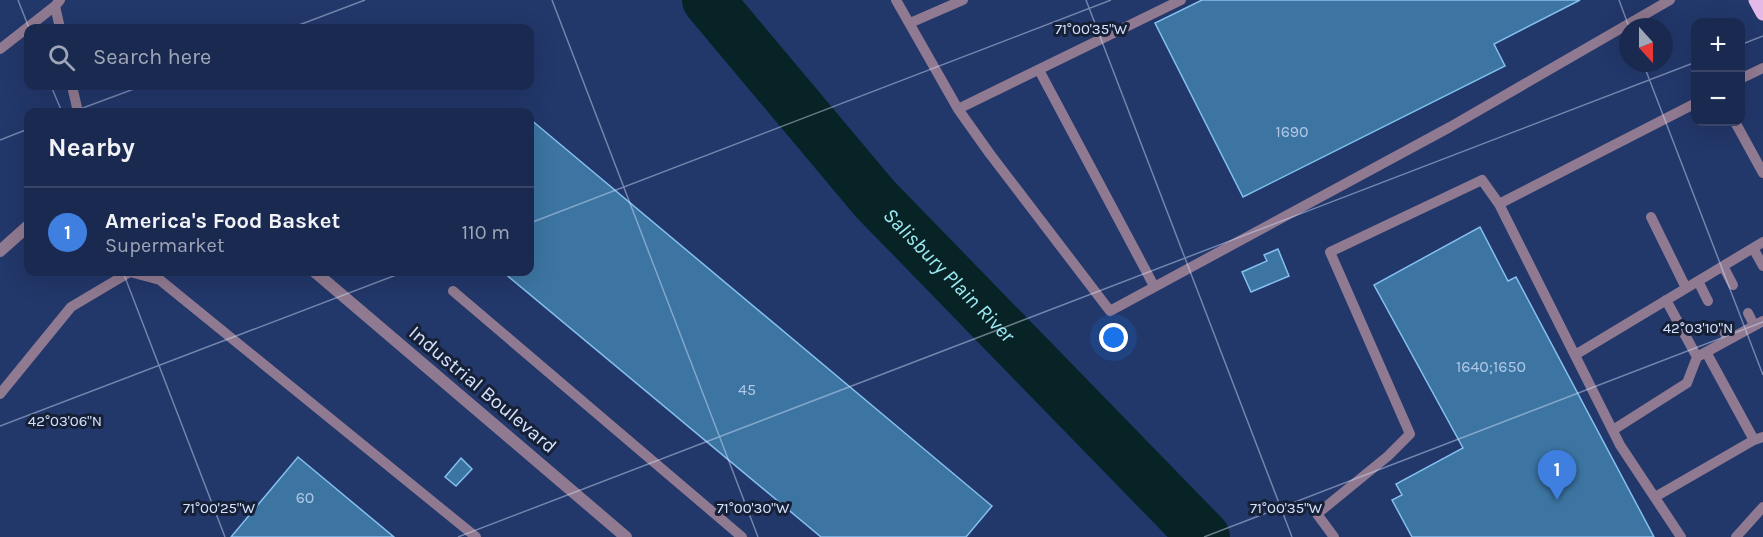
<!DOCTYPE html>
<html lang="en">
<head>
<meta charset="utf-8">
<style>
	body { margin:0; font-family:Karla,sans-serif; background:#233157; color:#f1f3f6 }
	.controls { position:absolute; right:18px; top:18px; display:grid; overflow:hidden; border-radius:12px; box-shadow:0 6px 24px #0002 }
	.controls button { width:54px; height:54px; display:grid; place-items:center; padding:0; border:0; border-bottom:2px solid #384567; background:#1a2950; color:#f1f3f6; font:30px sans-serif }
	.compass { position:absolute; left:1619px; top:18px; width:54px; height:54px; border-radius:50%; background:#1a2950; box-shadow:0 6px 24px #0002; rotate:159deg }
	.you { position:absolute; left:1114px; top:338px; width:21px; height:21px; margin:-15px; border:4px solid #fff; border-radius:50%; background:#1a73e8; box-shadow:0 0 0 9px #1a73e833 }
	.badge { display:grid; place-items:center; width:39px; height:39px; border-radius:50%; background:#e1af34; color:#fff; font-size:20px; font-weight:700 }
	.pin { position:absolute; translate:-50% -50px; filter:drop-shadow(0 2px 3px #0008) }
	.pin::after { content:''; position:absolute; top:32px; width:21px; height:18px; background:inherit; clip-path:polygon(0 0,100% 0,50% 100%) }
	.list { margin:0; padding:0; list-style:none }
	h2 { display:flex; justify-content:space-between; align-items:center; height:78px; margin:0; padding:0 24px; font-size:26px }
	h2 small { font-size:20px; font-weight:400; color:#9fa6b7 }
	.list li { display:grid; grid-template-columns:39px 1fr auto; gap:18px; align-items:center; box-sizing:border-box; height:90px; padding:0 24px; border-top:2px solid #384567 }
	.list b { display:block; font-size:22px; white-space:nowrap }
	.list p { margin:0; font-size:20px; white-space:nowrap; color:#9fa6b7 }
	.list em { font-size:20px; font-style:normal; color:#9fa6b7 }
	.icon { flex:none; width:33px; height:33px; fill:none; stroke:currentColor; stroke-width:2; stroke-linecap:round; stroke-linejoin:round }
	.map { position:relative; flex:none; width:1763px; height:537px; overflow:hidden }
	.search { position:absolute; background:#1a2950; box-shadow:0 6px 24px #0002; left:24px; top:24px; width:510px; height:66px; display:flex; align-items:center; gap:15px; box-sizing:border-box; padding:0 21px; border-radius:12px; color:#9fa6b7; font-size:22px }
	.panel { position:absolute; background:#1a2950; box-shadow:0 6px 24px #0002; left:24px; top:108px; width:510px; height:168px; border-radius:12px }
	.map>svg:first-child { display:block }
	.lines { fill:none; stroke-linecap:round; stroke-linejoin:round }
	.river { stroke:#082326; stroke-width:52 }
	.building { fill:#3c75a2; stroke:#85bff0; stroke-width:1.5 }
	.service { stroke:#907a91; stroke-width:10 }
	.minor { stroke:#907a91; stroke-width:12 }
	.primary { stroke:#e5b9e7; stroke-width:15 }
	.ticks { fill:none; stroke:#d6e2fc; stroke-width:1.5; stroke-opacity:0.45 }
	.labels { text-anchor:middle; stroke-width:6; stroke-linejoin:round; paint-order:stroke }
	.number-label { font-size:16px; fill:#b0c7e6 }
	.street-label { font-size:20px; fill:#d6e2fc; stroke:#162037 }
	.water-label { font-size:21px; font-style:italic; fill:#9cebf4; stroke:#162037 }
	.ticks-label { font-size:15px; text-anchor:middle; fill:#d6e2fc; stroke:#162037; stroke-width:6; stroke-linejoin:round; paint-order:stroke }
</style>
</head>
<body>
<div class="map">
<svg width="1763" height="537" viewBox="0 0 1763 537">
	<rect width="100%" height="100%" fill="#22376a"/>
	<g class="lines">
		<path class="river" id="s1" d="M708,0l167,199 329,338"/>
	</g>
	<path class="building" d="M1202,0h378l-86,44 11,22 -262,131 -88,-174z
		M530,119l462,387 -26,31h-145l-318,-265h27z
		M1480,227l28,54 8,-4 138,260h-242l-20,-37 10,-5 -6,-11 67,-36 -89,-163z
		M1278,249l11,27 -38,16 -9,-20 25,-11 -3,-6z
		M298,457l96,80h-163z
		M461,458l11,11 -16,17 -11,-9z"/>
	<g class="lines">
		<path class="service" d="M896,0l62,109
			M1181,0l-223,109 32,45 120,157 340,-184 220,-127
			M910,23l53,-23
			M60,28l-5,-22 5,-6
			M0,49l55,-43
			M1039,70l115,216
			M1740,79l23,-11
			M72,86l6,26
			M1735,122l28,51
			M1651,217l35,71
			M1753,248l10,18
			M1723,266l10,19
			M1698,281l10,20
			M453,291l289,246
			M1666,300l31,57
			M1748,313l6,12
			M1722,327l6,13
			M1706,352l48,88
			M1575,355l188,-113
			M0,394l71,-87 59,-35 30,8 316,257
			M1613,430l74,-47 10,-26 66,-36
			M1655,497l99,-57 9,-3
			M1334,537l-17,-23 71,-58 22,-22 -80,-182 152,-72 17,24
			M1681,537l-61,-92 -121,-241 197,-101
			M1736,537l27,-30"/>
		<path class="minor" d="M0,251l28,-25
			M315,272l311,265"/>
		<path class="primary" d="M1756,0l7,13"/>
	</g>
	<path class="ticks" d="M18,0l11,28M552,0l206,537M1086,0l206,537M1619,0l10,27M291,28l74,-28M1740,45l23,-9M1643,63l120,312M51,86l11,26M72,112l70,-26M0,140l28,-11M530,223l581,-223M123,272l102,265M0,426l404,-154M458,537l1238,-475M1204,537l559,-215"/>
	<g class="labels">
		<g class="number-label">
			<text x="1292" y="137">1690</text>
			<text x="1491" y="372">1640;1650</text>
			<text x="747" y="395">45</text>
			<text x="305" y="503">60</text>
		</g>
		<g class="street-label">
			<text transform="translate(483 389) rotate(40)" y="7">Industrial Boulevard</text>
		</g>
		<g class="water-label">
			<text dy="7" stroke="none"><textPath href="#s1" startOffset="366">Salisbury Plain River</textPath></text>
		</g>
	</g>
	<g class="ticks-label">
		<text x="1091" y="34">71°00'35"W</text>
		<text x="1698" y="333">42°03'10"N</text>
		<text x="65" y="426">42°03'06"N</text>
		<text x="219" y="513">71°00'25"W</text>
		<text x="753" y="513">71°00'30"W</text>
		<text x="1286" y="513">71°00'35"W</text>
	</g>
</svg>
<div class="controls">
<button>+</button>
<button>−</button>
</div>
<svg class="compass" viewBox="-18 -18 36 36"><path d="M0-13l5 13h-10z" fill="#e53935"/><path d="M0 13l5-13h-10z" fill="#9fa6b7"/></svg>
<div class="you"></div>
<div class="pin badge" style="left:1557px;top:500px;background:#3f7fe0">1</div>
<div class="search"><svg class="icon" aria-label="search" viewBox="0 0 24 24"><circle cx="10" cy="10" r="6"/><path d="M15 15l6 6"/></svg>Search here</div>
<section class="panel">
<h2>Nearby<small></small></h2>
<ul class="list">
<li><span class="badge" style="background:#3f7fe0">1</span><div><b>America's Food Basket</b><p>Supermarket</p></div><em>110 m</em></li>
</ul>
</section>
</div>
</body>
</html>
